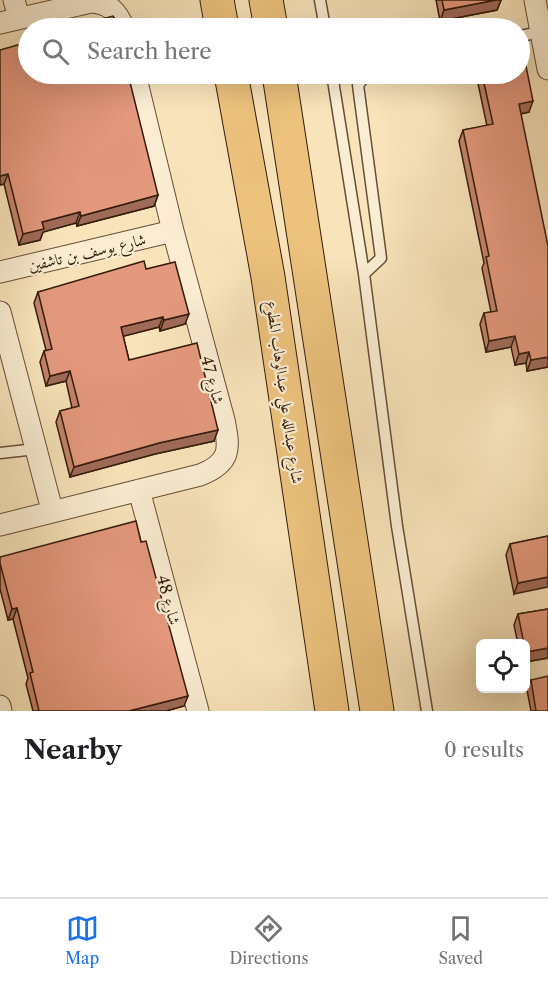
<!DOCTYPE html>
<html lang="en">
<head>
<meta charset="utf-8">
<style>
	body { margin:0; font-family:"Libre Caslon Text",Amiri,serif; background:#f6f6f6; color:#202124 }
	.controls { position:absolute; right:18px; bottom:18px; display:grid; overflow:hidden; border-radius:9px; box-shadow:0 6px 24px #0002 }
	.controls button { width:54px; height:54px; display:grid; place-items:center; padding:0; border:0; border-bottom:2px solid #e0e0e0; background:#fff; color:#202124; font:30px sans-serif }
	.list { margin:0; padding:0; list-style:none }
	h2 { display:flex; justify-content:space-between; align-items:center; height:78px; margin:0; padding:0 24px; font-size:26px }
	h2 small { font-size:20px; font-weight:400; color:#757577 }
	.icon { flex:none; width:33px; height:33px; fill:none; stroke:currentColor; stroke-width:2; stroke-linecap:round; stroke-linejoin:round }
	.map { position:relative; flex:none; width:548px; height:711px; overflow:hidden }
	.search { position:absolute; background:#fff; box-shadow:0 6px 24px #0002; left:18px; right:18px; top:18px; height:66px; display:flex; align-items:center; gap:15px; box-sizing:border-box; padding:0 21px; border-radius:33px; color:#757577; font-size:22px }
	.sheet { height:186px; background:#fff }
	nav { display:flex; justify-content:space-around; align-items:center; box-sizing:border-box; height:84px; border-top:2px solid #e0e0e0; background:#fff; font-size:16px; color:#757577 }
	nav a { display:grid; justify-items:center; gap:3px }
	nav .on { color:#1a73e8 }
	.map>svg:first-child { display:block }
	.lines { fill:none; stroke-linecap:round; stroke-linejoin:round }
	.lane-casing { stroke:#664e38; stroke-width:13 }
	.street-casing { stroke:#664e38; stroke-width:23 }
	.primary-casing { stroke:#351c0d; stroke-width:35 }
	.lane { stroke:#faedd2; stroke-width:10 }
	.street { stroke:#faedd2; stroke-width:21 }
	.primary { stroke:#ecc27d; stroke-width:33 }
	.wall { fill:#c4836c; stroke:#351c0d; stroke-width:1.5 }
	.shaded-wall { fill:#a06a58; stroke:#351c0d; stroke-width:1.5 }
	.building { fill:#e4987d; stroke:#351c0d; stroke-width:1.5 }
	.labels { text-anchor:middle; stroke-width:4.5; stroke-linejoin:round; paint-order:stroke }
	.street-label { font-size:16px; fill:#351c0d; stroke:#faedd2 }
</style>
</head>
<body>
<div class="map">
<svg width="548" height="711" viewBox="0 0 548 711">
	<rect width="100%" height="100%" fill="#f8e3ba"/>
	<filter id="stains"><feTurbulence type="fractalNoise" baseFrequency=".00333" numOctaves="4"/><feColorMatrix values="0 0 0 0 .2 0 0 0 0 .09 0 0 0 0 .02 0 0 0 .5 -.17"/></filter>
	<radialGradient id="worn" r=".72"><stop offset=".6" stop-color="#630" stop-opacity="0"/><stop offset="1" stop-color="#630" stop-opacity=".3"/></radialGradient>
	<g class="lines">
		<g class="lane-casing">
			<path id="lane" d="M320,0l5,28
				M520,36l21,-4
				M332,74l32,200
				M367,74l-9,11 23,173 -17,16 33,252 30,185
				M0,453l36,-4"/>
		</g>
		<g class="street-casing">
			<path id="street" d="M14,0l5,18
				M535,0l13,69
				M0,23l91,-21c19,1 26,10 33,26
				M0,272l173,-41
				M0,312l52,198
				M139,490l59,221
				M0,525l200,-50c31,-12 30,-26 24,-55l-51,-189 -38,-157
				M0,706l1,5"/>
		</g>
		<g class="primary-casing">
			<path id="primary" d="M217,0l5,28
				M266,0l5,28
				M231,74l37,203 64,434
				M279,74l98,637"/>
		</g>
		<use href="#lane" class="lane"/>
		<use href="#street" class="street"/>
		<use href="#primary" class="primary"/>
	</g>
	<path class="wall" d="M436,0h65l-4,10 -57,11z
		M0,50l158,145 -4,11 -77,20 -1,-3 -33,9 -3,8 -21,5 -15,-61 -4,1z
		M476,74h43l10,38 -8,2 27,253 -21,4 -1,-8 -11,2 -4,-18 -25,5 -6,-28 4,-11 7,-1 -9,-44 2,-5 -25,-122 4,-11 24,-4z
		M146,269l39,55 -25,7 -1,-4 -36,9 6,24 85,81 -59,13 -85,23 -14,-55 4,-11 12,-3 -6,-27 -20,5 -6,-24 4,-11 2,-1 -12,-47 4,-11z
		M548,536l-34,58 -8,-39 4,-11z
		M0,557l184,149 -18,5h-133l-7,-27 2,-6 -15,-59 -5,1 -8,-31z
		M548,609v49l-23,4v-18h-7l-4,-19 4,-11z
		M531,680l17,31h-17l-4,-21z"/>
	<path class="shaded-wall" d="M496,0h5l-4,10 -57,11 4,-11z
		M533,101l-4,11 -14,3 4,-11z
		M8,174l-4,10 -4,1v-9z
		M158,195l-4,11 -77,20 4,-10z
		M80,212l-4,11 -33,9 -3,8 -21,5 4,-11 19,-12z
		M189,314l-4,10 -25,7 4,-11z
		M163,317l-4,10 -42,11 4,-11z
		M515,336l-4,11 -25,5 3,-11z
		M529,352l-3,11 -11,2 4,-11z
		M548,357v10l-21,4 4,-11z
		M70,371l-4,10 -20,5 4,-10z
		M218,430l-4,11 -59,13 -85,23 4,-10 85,-24z
		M548,577v10l-34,7 4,-11z
		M17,608l-4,11 -5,1 4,-11z
		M548,648v10l-23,4 1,-10z
		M188,696l-4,10 -18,5h-37z"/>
	<path class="building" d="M442,0h54l-52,10z
		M113,16l8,12h-41l-1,-3z
		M28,42v32h100l30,121 -77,21 -1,-4 -38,10 2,7 -21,5 -15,-60 -8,2v-126z
		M519,46h3l11,55 -14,3 29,142v111l-17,3 -2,-8 -10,2 -4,-18 -26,5 -5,-28 13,-2 -11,-54 3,-1 -26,-126 30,-6 -11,-50h37z
		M144,261l2,8 29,-7 14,52 -25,6 -1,-3 -42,10 8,33 68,-17 21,87 -59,13 -85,24 -14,-56 19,-5 -9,-35 -20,5 -6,-25 8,-2 -14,-57z
		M136,521l5,21 5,-1 42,155 -59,15h-90l-9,-38 3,-1 -16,-64 -5,1 -12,-46v-6z
		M548,536v41l-30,6 -8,-39z
		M548,609v39l-22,4 -1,-8h-1l-6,-30z
		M548,676v35h-12l-5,-31z"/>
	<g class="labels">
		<g class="street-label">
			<text transform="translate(87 252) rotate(-13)" y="6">شارع يوسف بن تاشفين</text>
			<text transform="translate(213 380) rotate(75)" y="6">شارع 47</text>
			<text transform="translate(285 392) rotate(82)" y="6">شارع عبدالله علي عبدالوهاب المطوع</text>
			<text transform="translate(169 600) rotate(75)" y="6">شارع 48</text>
		</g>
	</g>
	<rect width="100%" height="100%" filter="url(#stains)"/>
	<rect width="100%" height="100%" fill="url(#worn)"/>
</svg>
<div class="controls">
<button><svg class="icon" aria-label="locate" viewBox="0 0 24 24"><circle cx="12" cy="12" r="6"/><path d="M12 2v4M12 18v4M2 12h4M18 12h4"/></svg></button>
</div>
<div class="search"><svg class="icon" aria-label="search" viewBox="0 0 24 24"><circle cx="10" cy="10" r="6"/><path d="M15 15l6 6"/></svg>Search here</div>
</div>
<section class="sheet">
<h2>Nearby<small>0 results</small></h2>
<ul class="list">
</ul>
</section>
<nav>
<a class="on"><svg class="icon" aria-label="map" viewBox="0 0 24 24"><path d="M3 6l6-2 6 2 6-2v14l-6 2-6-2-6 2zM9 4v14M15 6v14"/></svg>Map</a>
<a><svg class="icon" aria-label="directions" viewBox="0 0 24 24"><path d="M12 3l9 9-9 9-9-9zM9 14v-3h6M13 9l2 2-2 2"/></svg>Directions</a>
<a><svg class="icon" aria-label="saved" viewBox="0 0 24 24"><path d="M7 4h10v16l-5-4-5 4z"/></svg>Saved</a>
</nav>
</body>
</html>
